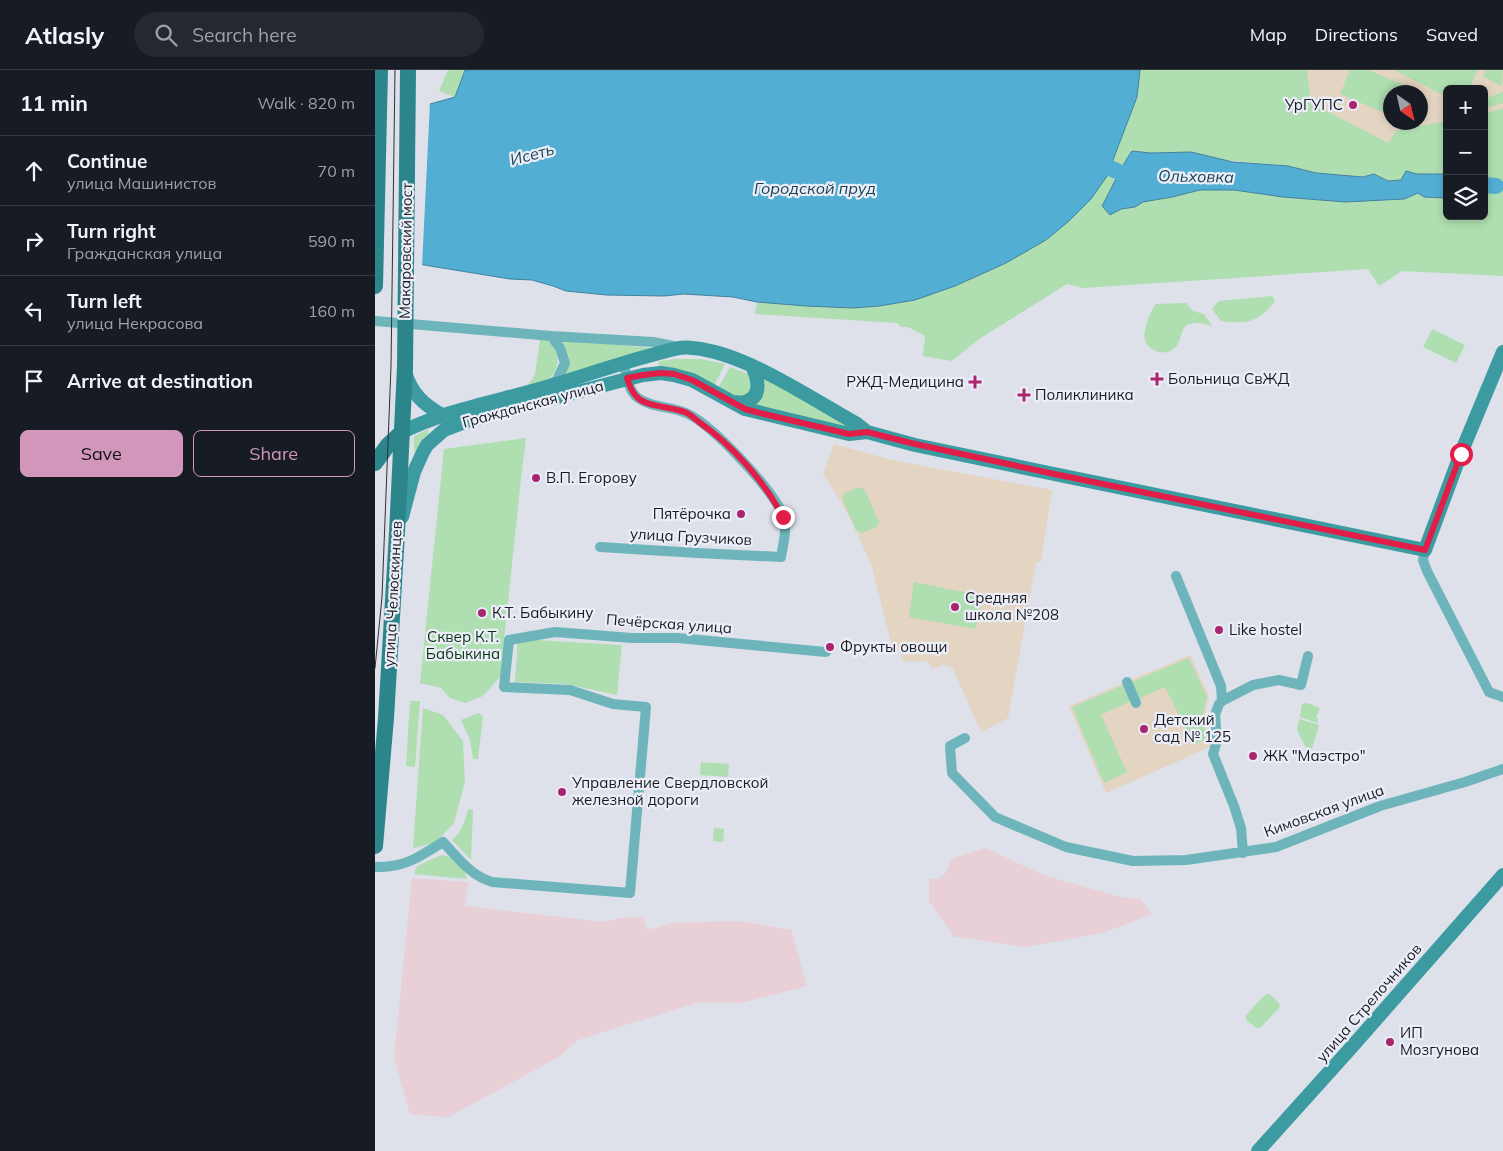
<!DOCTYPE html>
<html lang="en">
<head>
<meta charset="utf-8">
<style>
	body { margin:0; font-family:Mulish,sans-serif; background:#242831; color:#f1f3f6 }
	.controls { position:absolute; right:15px; top:15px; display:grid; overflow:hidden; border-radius:8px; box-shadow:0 2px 8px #0003 }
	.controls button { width:45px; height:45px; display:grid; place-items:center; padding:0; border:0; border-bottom:1px solid #363941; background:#171b24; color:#f1f3f6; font:25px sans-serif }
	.compass { position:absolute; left:1008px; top:15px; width:45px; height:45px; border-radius:50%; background:#171b24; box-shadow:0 2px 8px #0003; rotate:146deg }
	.stop { position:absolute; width:15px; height:15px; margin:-11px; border:4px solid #e11d48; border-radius:50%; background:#fff }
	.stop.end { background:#e11d48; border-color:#fff; box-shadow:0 1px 5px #0008 }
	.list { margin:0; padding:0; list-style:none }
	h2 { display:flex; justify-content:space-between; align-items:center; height:65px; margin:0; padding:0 20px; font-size:21px }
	h2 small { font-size:16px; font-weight:400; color:#9ea1a6 }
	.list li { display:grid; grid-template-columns:32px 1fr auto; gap:15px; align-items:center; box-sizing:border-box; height:70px; padding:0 20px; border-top:1px solid #363941 }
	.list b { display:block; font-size:19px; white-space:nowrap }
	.list p { margin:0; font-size:16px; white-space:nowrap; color:#9ea1a6 }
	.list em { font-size:16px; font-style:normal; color:#9ea1a6 }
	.actions { display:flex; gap:10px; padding:15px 20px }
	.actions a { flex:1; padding:11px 0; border:1px solid #d196ba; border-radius:8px; text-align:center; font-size:18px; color:#d196ba }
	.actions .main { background:#d196ba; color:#111 }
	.icon { flex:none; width:28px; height:28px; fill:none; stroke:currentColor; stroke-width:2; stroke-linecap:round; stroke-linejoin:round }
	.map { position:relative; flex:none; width:1128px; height:1081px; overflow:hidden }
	header { display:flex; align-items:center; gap:30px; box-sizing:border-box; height:70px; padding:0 25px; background:#171b24; border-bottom:1px solid #363941 }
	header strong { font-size:24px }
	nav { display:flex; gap:28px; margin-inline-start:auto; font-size:18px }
	.search { width:350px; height:45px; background:#242831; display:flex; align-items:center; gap:12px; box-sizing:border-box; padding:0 18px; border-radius:28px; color:#9ea1a6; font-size:19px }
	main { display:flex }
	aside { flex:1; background:#171b24 }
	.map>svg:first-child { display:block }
	.industrial { fill:#e9cfd6 }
	.education { fill:#e4d4c2; fill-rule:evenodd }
	.green { fill:#afdeb0 }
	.water { fill:#53aed3; stroke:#42829d }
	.pier { fill:#dee0ea }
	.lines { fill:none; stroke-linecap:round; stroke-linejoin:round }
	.river { stroke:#53aed3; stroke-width:16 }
	.street { stroke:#6db5ba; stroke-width:10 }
	.secondary { stroke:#3b9ba1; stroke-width:14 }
	.primary { stroke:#2b858a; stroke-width:16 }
	.tram { stroke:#2f3035; stroke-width:1 }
	.primary-bridge { stroke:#2b858a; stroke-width:16 }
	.route { stroke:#e11d48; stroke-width:6 }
	.poi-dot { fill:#a92570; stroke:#ebeef8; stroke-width:2 }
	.labels { text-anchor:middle; stroke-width:4.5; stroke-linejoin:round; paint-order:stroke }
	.poi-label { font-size:15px; fill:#1a1b1f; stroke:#ebeef8; text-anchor:start }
	.street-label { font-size:15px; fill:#1a1b1f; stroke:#ebeef8 }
	.park-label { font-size:15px; fill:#093610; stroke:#ebeef8 }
	.water-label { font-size:16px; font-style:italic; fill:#163f4f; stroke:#ebeef8 }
</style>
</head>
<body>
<header>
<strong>Atlasly</strong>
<div class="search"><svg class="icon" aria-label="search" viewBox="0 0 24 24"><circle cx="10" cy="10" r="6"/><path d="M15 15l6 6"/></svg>Search here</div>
<nav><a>Map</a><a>Directions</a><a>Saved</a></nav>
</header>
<main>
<aside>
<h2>11 min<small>Walk · 820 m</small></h2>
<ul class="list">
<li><svg class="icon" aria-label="ahead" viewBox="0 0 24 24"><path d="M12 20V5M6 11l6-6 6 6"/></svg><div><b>Continue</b><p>улица Машинистов</p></div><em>70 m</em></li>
<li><svg class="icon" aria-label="right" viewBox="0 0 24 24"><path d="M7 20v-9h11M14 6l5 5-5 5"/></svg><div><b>Turn right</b><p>Гражданская улица</p></div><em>590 m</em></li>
<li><svg class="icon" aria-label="left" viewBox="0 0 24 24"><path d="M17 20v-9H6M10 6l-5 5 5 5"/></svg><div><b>Turn left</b><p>улица Некрасова</p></div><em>160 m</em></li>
<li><svg class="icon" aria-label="arrive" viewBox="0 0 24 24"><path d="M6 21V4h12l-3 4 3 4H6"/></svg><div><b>Arrive at destination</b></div></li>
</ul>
<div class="actions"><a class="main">Save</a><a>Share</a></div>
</aside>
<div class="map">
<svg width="1128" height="1081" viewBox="0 0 1128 1081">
	<rect width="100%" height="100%" fill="#dee0ea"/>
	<path class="industrial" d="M611,778l57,27 81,23 16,1 12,15 -49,19 -78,14 -74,-11 1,-3 -23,-32v-22h10l8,-8 4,-12z
		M37,808l56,4 -3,24 139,16 16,-4 23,-1 4,13 25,-7 69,-2 50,9 16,56 -66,17 -42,-1 -121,38 -19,17 -111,60 -38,-3 -16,-56z"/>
	<path class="education" d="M932,0h196v38l-19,6v-25h-37v32l-50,9 -8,14 -78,-41zM1016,22h30v30h-30z
		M459,374l58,16 160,30 -11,72h-5l-28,156 -27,14 -27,-61 -4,-5 -8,-1 -9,4 -5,-8 -25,1 -3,-11 -8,-4 -20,-80 -13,-30 -17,-34 -19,-29z
		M815,585l19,41 -3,17 6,33 -106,47 -37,-87z"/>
	<path class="green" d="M73,0h17l-10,27 -16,-6z
		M765,0h167l4,33 77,40 9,-13 50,-9v53h-30l-11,-3 -5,9 -13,1 -14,-7 -11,3 -47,-4 -28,-7 -156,-15 -10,15h-4l-5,-6 24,-63z
		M975,0h18l45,19 -1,3h-21l-1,23 -50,-21z
		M1019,0h84l-9,19h-22v8z
		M1111,0h17l-1,16 -19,-9z
		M1128,22v11l-19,6v-10z
		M1128,38v74l-19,-1v-67z
		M732,104l9,7 -14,25 8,9 10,-6 15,-2 8,-5 29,-5 27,-7h35l49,7 62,5 59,-3 14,-6 6,4 23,1v18h37v-27l19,1v86l-101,-5 -23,15 -11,-17 -285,19 -16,-4 -88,55 -27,22 -29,-5 2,-20 -17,-9h-7l-4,-4 -142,-9 2,-12 49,4 149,-20 51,-23 40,-23 23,-19 22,-22z
		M897,226l3,5c-17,22 -28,23 -54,20l-9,-12 7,-8z
		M811,233l7,8 11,3 8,12c-41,-13 -23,17 -42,25 -9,4 -22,-1 -25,-11 -3,-7 6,-31 11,-36z
		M1057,259l33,16 -9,18 -33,-16z
		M184,269l92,9 -87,28z
		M165,270h7c2,3 6,6 8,9 5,11 2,26 -9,32 -5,3 -13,4 -19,5l8,-11z
		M300,289h25l25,5 -11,22c-18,-10 -34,-19 -56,-20l1,-5z
		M355,297l18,7 5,6 -1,13 -12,5 -22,-10z
		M387,306l99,54 -112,-26z
		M54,359l-1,5 -7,7 -7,12v-17z
		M151,368l-5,41 -21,198 -17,19 -18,7 -15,-5 -9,-10 -21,-5 24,-234z
		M485,417l5,3 14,32 -2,5 -15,6 -6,-3 -14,-32 3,-5z
		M539,512l68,14 -6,33 -67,-12z
		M143,569l104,6 -5,50 -51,-11 -51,-2z
		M814,588l18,39 -4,16 3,26 -12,6 -29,-58 -29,13 -7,-17z
		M751,614l7,16 -32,15 26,57 -23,11 -32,-76z
		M35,631h10l-5,66 -9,-1z
		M932,633l13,5 -4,10 2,1 -1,4 -17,-6 2,-13z
		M48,638l20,7 20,26 2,41 -11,41 -19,20 -22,5z
		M104,643l4,4 -5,42h-5l-3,-19 -9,-20z
		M924,649l20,6 -7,24 -7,-3 -8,-16z
		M326,692l28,2 -1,13 -28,-2z
		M93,739l5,1 -2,50 -19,-20c10,-8 13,-19 16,-31z
		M339,758l10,1 -1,13 -10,-1z
		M67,785c15,3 22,9 25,24l-53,-5 3,-8z
		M891,924h4l9,9 1,4 -20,21h-3l-11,-8v-5z"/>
	<path class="water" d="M90,0h675l-3,27 -24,63 -1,9 -21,30 -22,22 -23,19 -40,23 -51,23 -40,14 -36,6 -26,2 -47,-2 -49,-4 -24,-5 -49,-3 -20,2 -57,-1 -41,-4 -13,-5 -21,-6 -22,-1 -135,-22 55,-153 25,-7z
		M757,81l19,2 40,-1 42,10 55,4 28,7 47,4 11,-3 14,7 13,-1 5,-9 11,3h30v24l-23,-1 -6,-4 -14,6 -59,3 -62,-5 -49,-7h-34l-28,7 -29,5 -8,5 -14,2 -11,6 -8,-9c10,-18 18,-38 30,-55z"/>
	<path class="pier" d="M0,31l55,1 -8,165 -47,-7z"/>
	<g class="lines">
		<path class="river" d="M718,90l34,16h13
			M1109,115l12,1"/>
		<path class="street" d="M0,251l176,15 102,6 25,5
			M176,266l9,12 5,15 -8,17 -6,4
			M225,477l97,6 84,4c2,-13 7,-29 2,-42 -11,-26 -71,-91 -97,-102 -15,-7 -34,-5 -48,-15 -10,-7 -12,-24 -14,-35
			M1050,480l-2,10 4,11 62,121 14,5
			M801,506l45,110 1,15 -3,3 -4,11 2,26 -4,13 21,52 7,22 2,25
			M752,612l9,21
			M847,631l31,-16 26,-5 22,5 7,-29
			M590,668l-15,8 2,27 43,44 71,30 67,14 53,-1 90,-13 104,-41 85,-24 38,-13
			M0,797c5,0 11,0 16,-1 19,-2 36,-14 52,-24 15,16 28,34 49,40l138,11 16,-186 -33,-3 -43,-14 -66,-3 5,-47 46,-8 77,6h46l148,14"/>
		<path class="secondary" d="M30,302c7,22 18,32 37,43
			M357,332c4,0 10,1 13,0 18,-5 13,-24 7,-36
			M27,362c46,-23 98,-31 148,-46 33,-10 65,-21 98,-30 15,-4 30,-10 45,-8 53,5 117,50 164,76l10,8
			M27,447l12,-45 9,-20 4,-7 17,-15 29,-11 170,-44 18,-2 13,2 18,5 53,29 104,25 18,-2 48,13 144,30 366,75 36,-97 42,-101
			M883,1081l91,-101 154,-175"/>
		<path class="primary" d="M0,216l5,-216
			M0,393l13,-18 14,-13
			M0,776l11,-128 11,-185 8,-166"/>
		<path class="tram" d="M0,598l7,-71 9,-231 4,-296"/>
		<path class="primary-bridge" d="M30,297l3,-297"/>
	</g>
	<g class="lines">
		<path class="route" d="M408,447c-18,-35 -51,-72 -84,-95 -4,-3 -8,-7 -12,-9 -15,-7 -41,-5 -51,-17 -5,-5 -7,-12 -9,-18l16,-3 18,-2 13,1 18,6 53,29 19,5 85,20 18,-2 48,12 144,31 366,75 36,-96"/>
	</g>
	<g class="poi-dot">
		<circle cx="978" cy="35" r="5"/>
		<path d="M779.5 301.5h5v5h5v5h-5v5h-5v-5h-5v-5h5z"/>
		<path d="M597.5 304.5h5v5h5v5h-5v5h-5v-5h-5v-5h5z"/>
		<path d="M646.5 317.5h5v5h5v5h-5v5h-5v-5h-5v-5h5z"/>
		<circle cx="161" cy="408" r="5"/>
		<circle cx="366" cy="444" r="5"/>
		<circle cx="580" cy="537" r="5"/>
		<circle cx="107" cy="543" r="5"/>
		<circle cx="844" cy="560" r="5"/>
		<circle cx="455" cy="577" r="5"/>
		<circle cx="769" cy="659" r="5"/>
		<circle cx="878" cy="686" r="5"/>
		<circle cx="187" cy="722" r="5"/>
		<circle cx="1015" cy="972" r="5"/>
	</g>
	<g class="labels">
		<g class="poi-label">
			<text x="968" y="40" text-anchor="end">УрГУПС</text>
			<text x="793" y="314">Больница СвЖД</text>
			<text x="589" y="317" text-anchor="end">РЖД-Медицина</text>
			<text x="660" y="330">Поликлиника</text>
			<text x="171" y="413">В.П. Егорову</text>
			<text x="356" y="449" text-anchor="end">Пятёрочка</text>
			<text x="590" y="533">Средняя<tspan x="590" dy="17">школа №208</tspan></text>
			<text x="117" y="548">К.Т. Бабыкину</text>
			<text x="854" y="565">Like hostel</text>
			<text x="465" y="582">Фрукты овощи</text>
			<text x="779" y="655">Детский<tspan x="779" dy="17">сад № 125</tspan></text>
			<text x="888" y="691">ЖК "Маэстро"</text>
			<text x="197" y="718">Управление Свердловской<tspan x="197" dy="17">железной дороги</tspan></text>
			<text x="1025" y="968">ИП<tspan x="1025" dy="17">Мозгунова</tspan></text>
		</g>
		<g class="street-label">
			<text transform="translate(31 181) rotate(-89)" y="5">Макаровский мост</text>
			<text transform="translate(158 334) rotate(-15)" y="5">Гражданская улица</text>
			<text transform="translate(316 467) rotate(3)" y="5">улица Грузчиков</text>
			<text transform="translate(18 524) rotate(-87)" y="5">улица Челюскинцев</text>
			<text transform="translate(294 554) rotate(4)" y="5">Печёрская улица</text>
			<text transform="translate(949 741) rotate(-20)" y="5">Кимовская улица</text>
			<text transform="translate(994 933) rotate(-49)" y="5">улица Стрелочников</text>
		</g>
		<g class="park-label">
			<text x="88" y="572">Сквер К.Т.<tspan x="88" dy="17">Бабыкина</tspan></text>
		</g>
		<g class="water-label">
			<text transform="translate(157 84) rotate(-15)" y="6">Исеть</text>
			<text transform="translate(821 106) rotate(1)" y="6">Ольховка</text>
			<text x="440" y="124">Городской пруд</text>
		</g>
	</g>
</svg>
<div class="controls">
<button>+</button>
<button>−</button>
<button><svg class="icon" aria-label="layers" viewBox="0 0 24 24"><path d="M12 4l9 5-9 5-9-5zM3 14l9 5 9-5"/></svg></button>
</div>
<svg class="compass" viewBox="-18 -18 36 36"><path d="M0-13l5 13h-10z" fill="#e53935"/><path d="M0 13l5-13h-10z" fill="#9ea1a6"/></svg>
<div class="stop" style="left:1086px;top:384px"></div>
<div class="stop end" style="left:408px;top:447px"></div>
</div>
</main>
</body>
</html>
